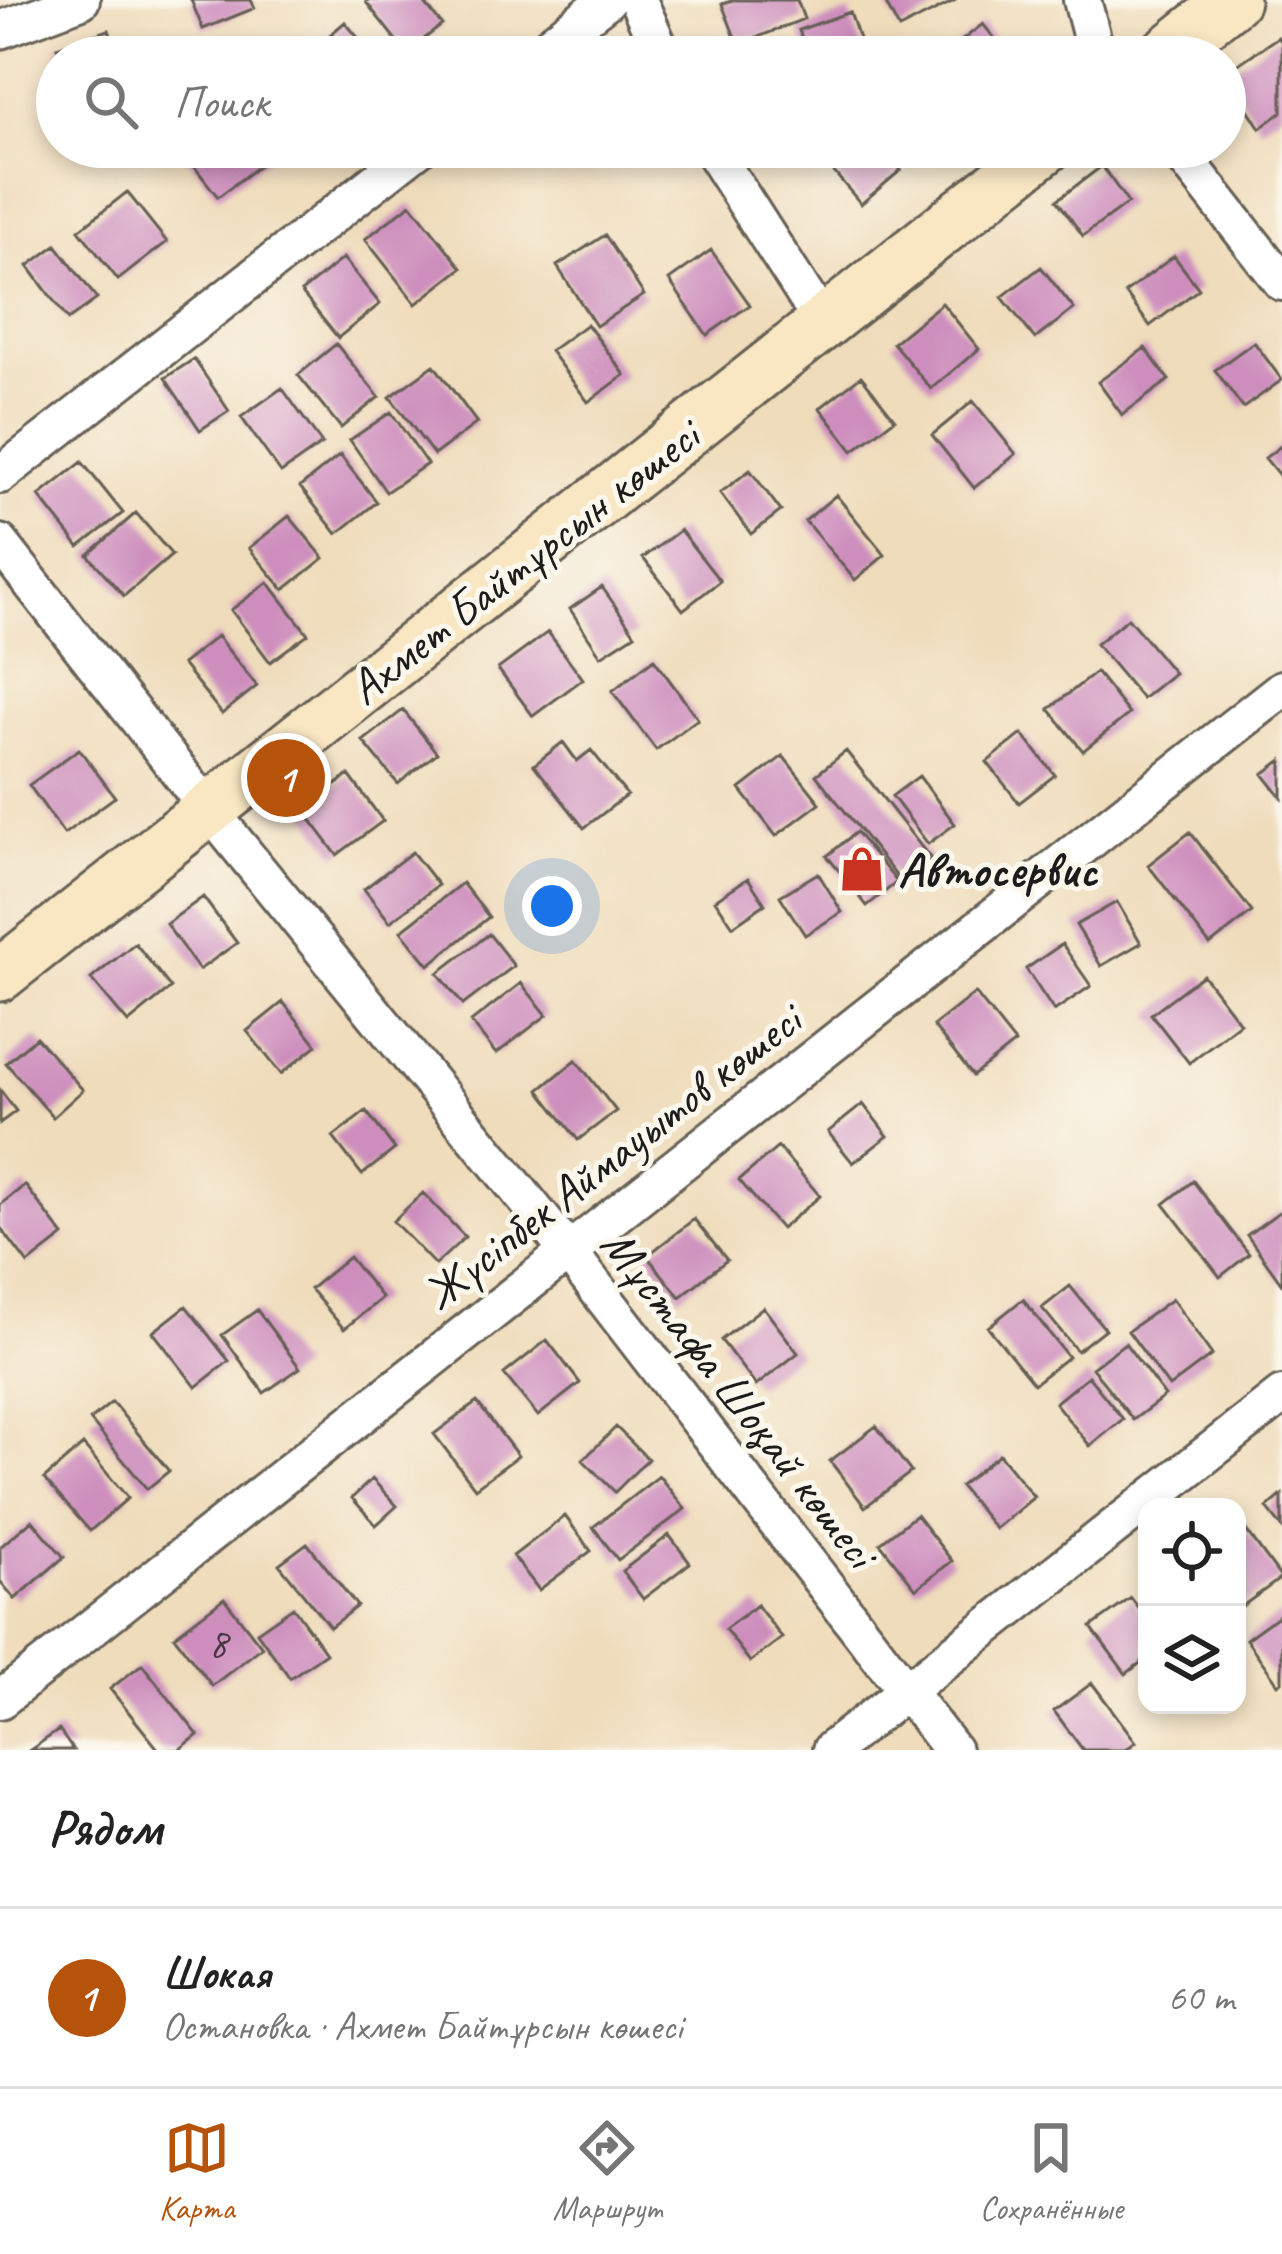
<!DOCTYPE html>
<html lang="ru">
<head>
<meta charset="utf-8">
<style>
	body { margin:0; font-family:Caveat,sans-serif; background:#f2f2f2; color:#222 }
	.controls { position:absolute; right:36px; bottom:36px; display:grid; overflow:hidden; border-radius:24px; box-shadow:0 6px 18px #0003 }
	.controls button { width:108px; height:108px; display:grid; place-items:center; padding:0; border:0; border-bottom:3px solid #e0e0e0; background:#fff; color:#222; font:60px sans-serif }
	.you { position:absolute; left:552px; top:906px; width:42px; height:42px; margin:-30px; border:9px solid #fff; border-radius:50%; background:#1a73e8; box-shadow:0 0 0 18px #1a73e833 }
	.badge { display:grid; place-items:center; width:78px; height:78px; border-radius:50%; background:#b45309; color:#fff; font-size:39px; font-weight:700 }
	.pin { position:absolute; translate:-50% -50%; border:6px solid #fff; box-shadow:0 3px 12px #0006 }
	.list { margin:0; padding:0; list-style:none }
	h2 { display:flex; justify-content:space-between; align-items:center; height:156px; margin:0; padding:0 48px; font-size:51px }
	h2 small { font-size:39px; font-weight:400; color:#767676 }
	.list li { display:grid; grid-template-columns:78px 1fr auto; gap:36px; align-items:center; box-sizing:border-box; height:180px; padding:0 48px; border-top:3px solid #e0e0e0 }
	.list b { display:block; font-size:45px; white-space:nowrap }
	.list p { margin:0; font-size:39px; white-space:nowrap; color:#767676 }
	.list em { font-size:39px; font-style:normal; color:#767676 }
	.icon { flex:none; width:66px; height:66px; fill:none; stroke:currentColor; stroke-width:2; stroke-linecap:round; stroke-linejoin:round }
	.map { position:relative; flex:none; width:1282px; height:1750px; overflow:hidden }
	.search { position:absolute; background:#fff; box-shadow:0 6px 18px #0003; left:36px; right:36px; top:36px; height:132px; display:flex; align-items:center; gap:30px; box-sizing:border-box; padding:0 42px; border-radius:66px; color:#767676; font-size:45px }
	.sheet { height:336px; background:#fff }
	nav { display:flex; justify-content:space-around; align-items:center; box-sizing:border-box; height:168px; border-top:3px solid #e0e0e0; background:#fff; font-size:33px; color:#767676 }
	nav a { display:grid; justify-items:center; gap:6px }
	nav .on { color:#b45309 }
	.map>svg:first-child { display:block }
	.building { fill:#cd8ebd }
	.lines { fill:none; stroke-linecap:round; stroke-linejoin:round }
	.street-casing { stroke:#665f54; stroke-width:42 }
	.secondary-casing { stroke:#665f54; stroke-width:57 }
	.street { stroke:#fff; stroke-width:36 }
	.secondary { stroke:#f9e7c3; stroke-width:51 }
	.labels { text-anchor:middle; stroke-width:10; stroke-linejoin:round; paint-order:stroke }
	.number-label { font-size:42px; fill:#483844 }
	.street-label { font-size:48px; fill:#1c1c1c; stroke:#fbf7ec }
	.poi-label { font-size:48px; font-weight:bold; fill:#1c1c1c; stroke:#fbf7ec; text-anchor:start }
</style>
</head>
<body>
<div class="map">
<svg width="1282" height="1750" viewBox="0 0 1282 1750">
	<rect width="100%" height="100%" fill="#fbf7ec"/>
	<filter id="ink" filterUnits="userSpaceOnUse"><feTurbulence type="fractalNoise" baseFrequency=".00833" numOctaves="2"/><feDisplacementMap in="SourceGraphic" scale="24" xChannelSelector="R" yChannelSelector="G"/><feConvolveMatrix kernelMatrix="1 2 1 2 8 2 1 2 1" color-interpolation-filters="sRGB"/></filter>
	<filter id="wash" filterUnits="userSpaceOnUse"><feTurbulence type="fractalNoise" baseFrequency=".004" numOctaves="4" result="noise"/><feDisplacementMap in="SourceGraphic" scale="48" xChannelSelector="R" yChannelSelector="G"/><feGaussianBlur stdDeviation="2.7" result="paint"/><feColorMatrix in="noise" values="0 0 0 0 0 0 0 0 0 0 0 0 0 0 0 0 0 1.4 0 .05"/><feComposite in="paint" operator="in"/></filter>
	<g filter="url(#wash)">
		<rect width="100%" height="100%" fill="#efdcbb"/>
		<g id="blocks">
			<path class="building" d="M191,0h60l4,8 -52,21z
				M368,0h54l20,25 -36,28 -40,-51z
				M734,0h63l7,19 -66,26 -16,-41z
				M884,0h72l-57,29z
				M850,12l15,45h-57l-9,-27z
				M345,22l29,35h-70z
				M983,24l26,33h-69z
				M109,30l9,27h-57l-4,-10z
				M1278,37l4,5v70l-22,16 -35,-55z
				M179,147h83l8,10 -52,40z
				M834,147h48l19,23 -40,34 -40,-47z
				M1102,166l26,37 -45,33 -26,-36z
				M127,192l40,50 -49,38 -39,-50z
				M411,204l51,64 -46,36 -51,-65z
				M605,235l39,60 -48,31 -39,-60z
				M56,245l41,54 -29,21 -40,-54z
				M711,250l39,55 -43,30 -38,-55z
				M1174,256l25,33 -49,37 -25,-33z
				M343,258l37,46 -42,34 -37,-46z
				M1041,267l33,42 -39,30 -33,-42z
				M942,303l37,46 -48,40 -38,-46z
				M587,324l38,51 -37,27 -38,-51z
				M1254,342l28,38 -39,28 -28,-38z
				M336,344l43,53 -38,31 -43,-53z
				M1145,348l24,32 -47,35 -24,-33z
				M194,359l35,52 -29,19 -35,-52z
				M434,365l43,58 -43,32 -44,-58z
				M861,376l34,43 -42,32 -33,-43z
				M282,388l40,56 -41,29 -40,-56z
				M973,401l43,53 -42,34 -42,-53z
				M391,412l36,52 -41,28 -36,-52z
				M1282,445v34l-17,-21z
				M340,455l37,47 -40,32 -37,-47z
				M82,462l41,51 -44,34 -40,-51z
				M750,470l31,41 -30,23 -31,-41z
				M836,495l49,60 -30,25 -50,-59z
				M136,513l36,42 -48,41 -36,-41z
				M289,516l35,42 -40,32 -35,-42z
				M680,530l40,51 -37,29 -40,-52z
				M268,582l40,52 -38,28 -39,-52z
				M602,587l33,47 -34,22 -31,-47z
				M1128,618l46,55 -32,26 -46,-55z
				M548,632l35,47 -50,37 -35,-47z
				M217,636l40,50 -35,28 -40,-50z
				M654,659l44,60 -42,31 -44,-59z
				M1096,672l33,42 -46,37 -34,-42z
				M403,710l34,43 -39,31 -35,-43z
				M1022,734l33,41 -36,28 -32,-41z
				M563,742l14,19 14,-11 36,45 -43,33 -50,-63z
				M79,749l36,48 -51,37 -35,-49z
				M846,751l85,108 -30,23 -85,-107z
				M783,756l37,47 -44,33 -36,-47z
				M1282,760v38l-19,-24z
				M349,775l34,46 -46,34 -34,-45z
				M919,776l36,48 -27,20 -36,-48z
				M856,832l41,50 -30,24 -40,-50z
				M1190,832l62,80 -42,33 -62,-80z
				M412,852l26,33 -48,37 -26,-33z
				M818,873l24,39 -37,23 -25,-39z
				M748,878l17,26 -32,22 -18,-26z
				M462,883l27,34 -60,48 -28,-34z
				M203,897l34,46 -38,27 -33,-46z
				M1117,902l24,41 -40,23 -25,-41z
				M489,934l25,32 -51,39 -25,-32z
				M135,943l36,45 -43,35 -37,-44z
				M1062,944l29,42 -37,25 -28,-42z
				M1203,975l37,48 -51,40 -38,-49z
				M521,983l26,32 -51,39 -25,-32z
				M975,993l40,50 -42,33 -40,-50z
				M283,1002l34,43 -36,29 -34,-43z
				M36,1037l47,53 -30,27 -47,-54z
				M576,1060l40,51 -38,29 -39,-50z
				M0,1090l16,21 -16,12z
				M863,1104l25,32 -35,27 -25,-31z
				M366,1111l29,38 -33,26 -29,-38z
				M778,1147l42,49 -39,33 -42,-49z
				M1193,1181l56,73 -29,23 -56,-73z
				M25,1185l39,51 -36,28 -28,-37v-22z
				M423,1193l42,44 -30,28 -42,-44z
				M1282,1210v74l-35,-49z
				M694,1219l33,41 -47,37 -33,-41z
				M349,1257l33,41 -38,31 -34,-40z
				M1070,1286l35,43 -28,22 -35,-43z
				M1023,1299l45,58 -34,27 -46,-57z
				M1172,1299l40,56 -43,32 -41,-56z
				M186,1306l43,55 -33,26 -43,-55z
				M763,1307l35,46 -42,33 -35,-46z
				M257,1310l43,58 -36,25 -42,-58z
				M547,1340l33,43 -42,33 -34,-42z
				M1125,1343l40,53 -32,24 -41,-52z
				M1088,1376l35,43 -33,27 -35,-43z
				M112,1402l57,69 -22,18 -57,-69z
				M477,1402l41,54 -43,32 -41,-54z
				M876,1426l35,46 -46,35 -35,-46z
				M616,1427l32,32 -33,33 -32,-32z
				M83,1445l45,53 -38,33 -46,-52z
				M999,1454l35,43 -39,32 -35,-43z
				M659,1476l26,33 -67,51 -25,-33z
				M372,1479l25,27 -21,19 -24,-27z
				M1282,1495v32l-15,-19z
				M916,1515l36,46 -36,28 -36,-46z
				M565,1516l26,35 -52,39 -26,-34z
				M32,1520l32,37 -49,42 -15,-18v-34z
				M1243,1526l38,52 -44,32v-80z
				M669,1535l21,28 -47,36 -21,-28z
				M307,1543l50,63 -27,21 -51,-63z
				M224,1598l38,49 -50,39 -38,-50z
				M1131,1598l16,21v39l-21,16 -35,-47z
				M757,1605l25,33 -32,24 -25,-33z
				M293,1607l33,46 -36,25 -33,-46z
				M1282,1613v68l-4,3 -32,-45z
				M142,1664l56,71 -19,15h-20l-49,-61z
				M1092,1683l44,59 -11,8h-42l-29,-39z
				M59,1730l14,20h-43z"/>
		</g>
	</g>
	<g filter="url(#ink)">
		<use href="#blocks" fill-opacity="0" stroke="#665f54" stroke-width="3"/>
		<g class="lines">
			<g class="street-casing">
				<path id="street" d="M638,0l25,57
					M1082,0l15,57
					M0,30l81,-30
					M534,57l73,-57
					M710,147l113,176
					M1176,147l106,135
					M0,475l420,-328
					M0,543l209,267 358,440 385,500
					M0,1700l1282,-1011
					M831,1750l451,-355"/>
			</g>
			<g class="secondary-casing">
				<path id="secondary" d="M1161,57l72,-57
					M0,975l1046,-828"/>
			</g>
			<use href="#street" class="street"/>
			<use href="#secondary" class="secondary"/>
		</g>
	</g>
	<defs>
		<g id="shop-bare" transform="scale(3.6)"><path d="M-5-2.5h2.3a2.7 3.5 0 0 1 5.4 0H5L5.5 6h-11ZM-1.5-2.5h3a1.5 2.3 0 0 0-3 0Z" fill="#c8321e" stroke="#fbf7ec" stroke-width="2.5" paint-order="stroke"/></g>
	</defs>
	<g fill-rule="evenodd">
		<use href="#shop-bare" x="862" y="869"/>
	</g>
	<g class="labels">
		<g class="number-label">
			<text x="218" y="1657">8</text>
		</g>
		<g class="street-label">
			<text transform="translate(523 561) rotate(-38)" y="17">Ахмет Байтұрсын көшесі</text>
			<text transform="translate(611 1156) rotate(-38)" y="17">Жүсіпбек Аймауытов көшесі</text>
			<text transform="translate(740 1397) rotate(52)" y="17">Мұстафа Шоқай көшесі</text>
		</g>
		<g class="poi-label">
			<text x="898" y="886">Автосервис</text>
		</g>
	</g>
</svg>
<div class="controls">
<button><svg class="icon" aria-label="locate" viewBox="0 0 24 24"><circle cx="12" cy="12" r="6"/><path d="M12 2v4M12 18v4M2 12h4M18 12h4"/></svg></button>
<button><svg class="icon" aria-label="layers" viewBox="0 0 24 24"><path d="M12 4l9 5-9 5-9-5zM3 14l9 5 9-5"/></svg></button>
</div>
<div class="you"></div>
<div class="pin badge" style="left:286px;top:778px">1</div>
<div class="search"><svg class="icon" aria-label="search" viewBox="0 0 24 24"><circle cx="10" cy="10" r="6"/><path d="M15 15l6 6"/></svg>Поиск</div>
</div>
<section class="sheet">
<h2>Рядом<small></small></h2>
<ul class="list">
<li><span class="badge">1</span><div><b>Шокая</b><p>Остановка · Ахмет Байтұрсын көшесі</p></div><em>60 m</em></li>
</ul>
</section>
<nav>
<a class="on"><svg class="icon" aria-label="map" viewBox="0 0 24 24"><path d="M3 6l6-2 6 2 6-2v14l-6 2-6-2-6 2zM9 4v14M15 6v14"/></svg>Карта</a>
<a><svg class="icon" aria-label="directions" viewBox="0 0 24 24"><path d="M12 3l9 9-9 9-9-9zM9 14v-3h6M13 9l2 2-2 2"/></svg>Маршрут</a>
<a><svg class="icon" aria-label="saved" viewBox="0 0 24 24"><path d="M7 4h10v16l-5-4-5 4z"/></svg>Сохранённые</a>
</nav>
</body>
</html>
